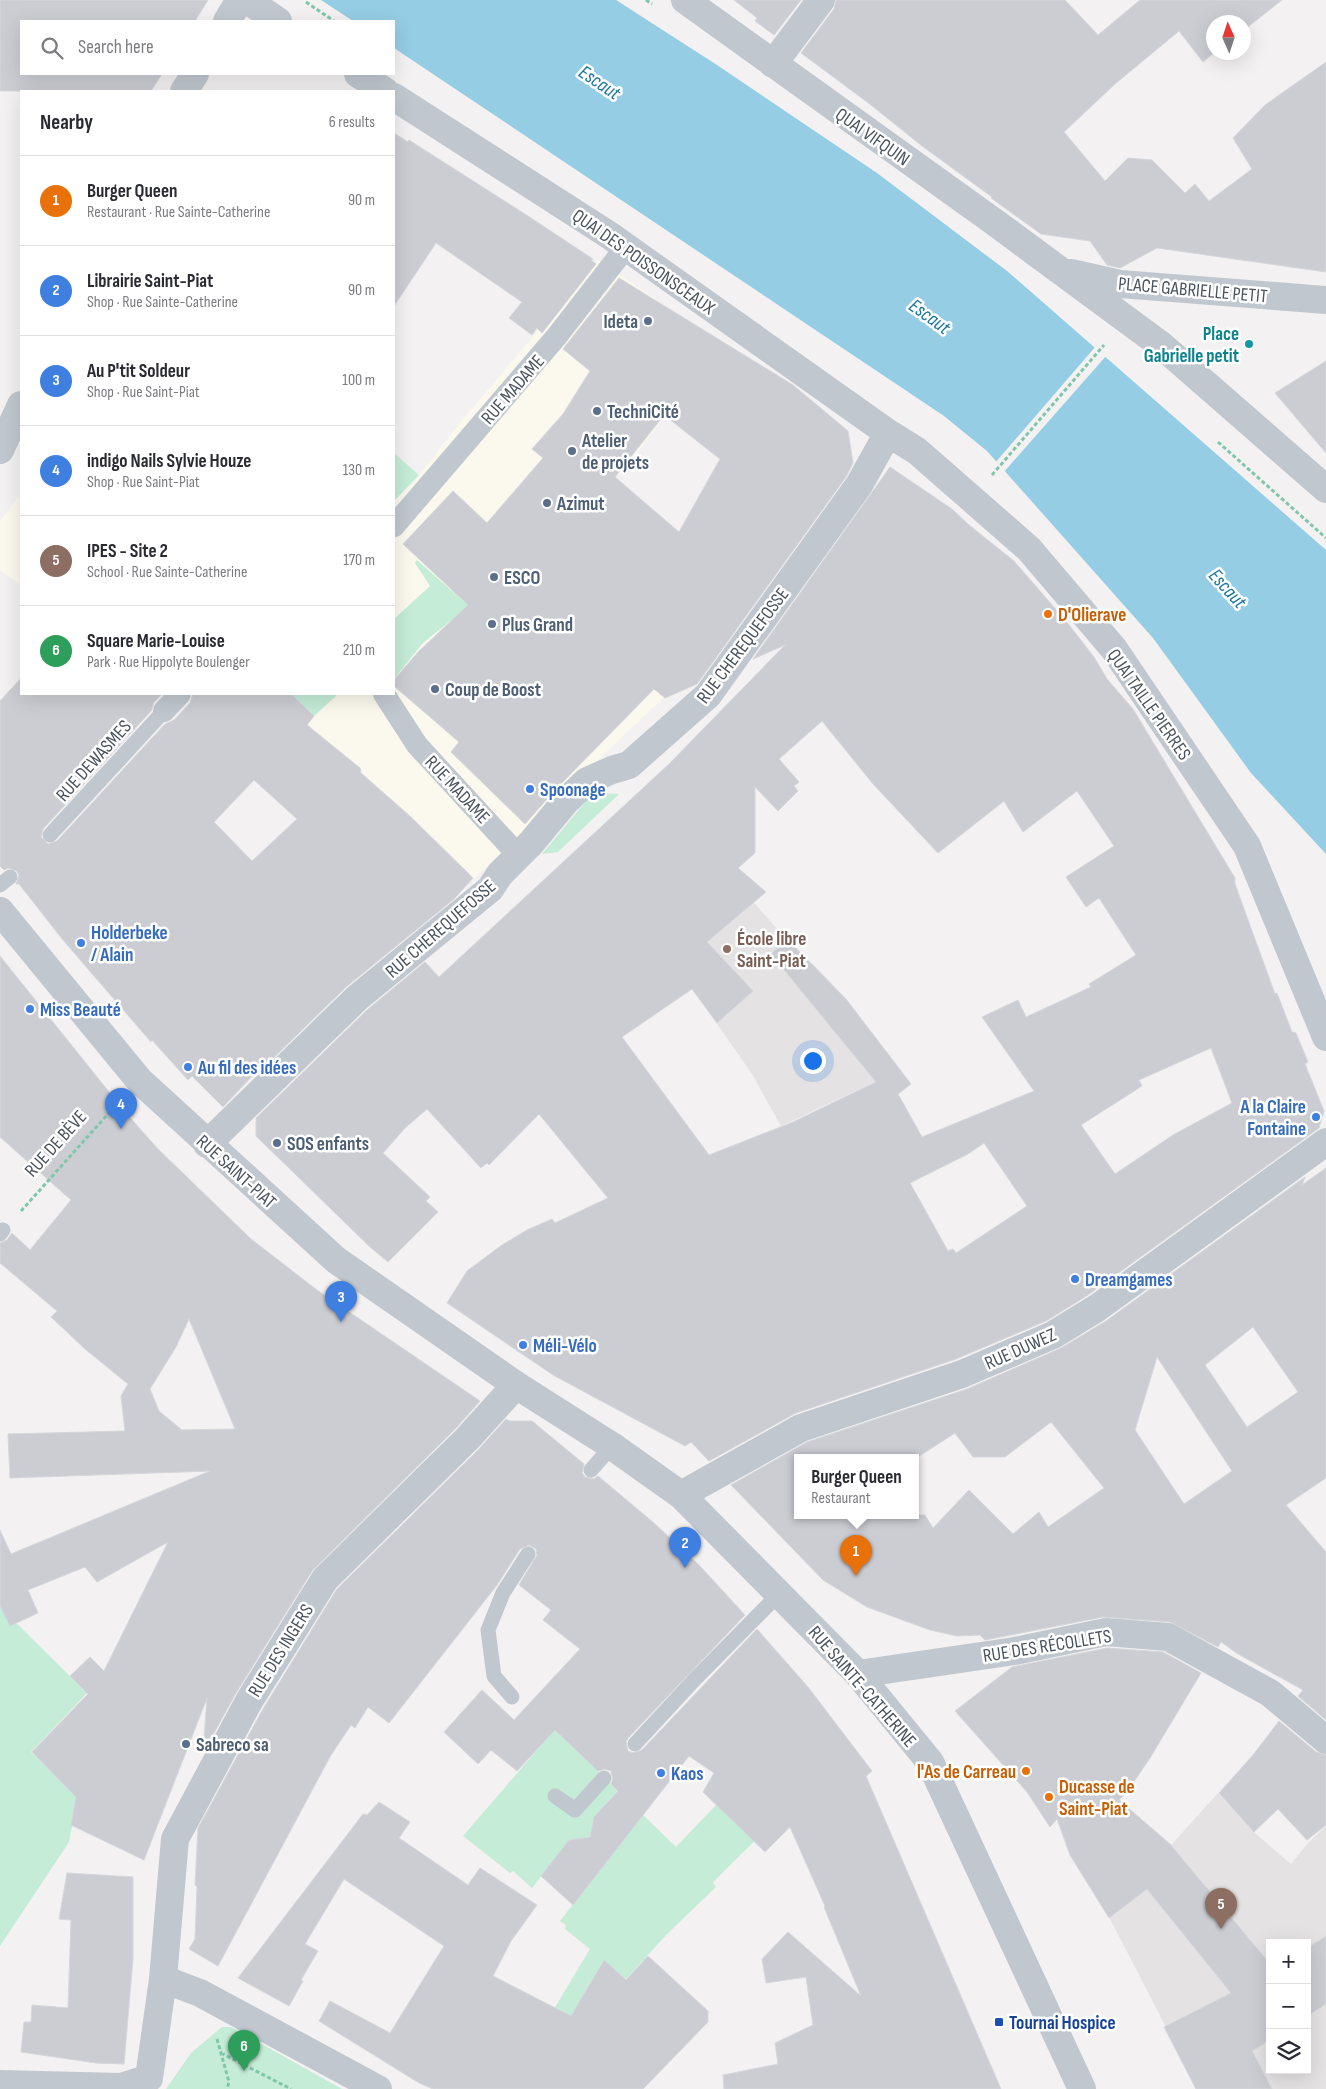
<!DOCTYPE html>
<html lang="en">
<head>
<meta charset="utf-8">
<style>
	body { margin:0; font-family:"Sofia Sans Condensed",sans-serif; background:#f7f7f7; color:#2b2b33 }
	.controls { position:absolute; right:15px; bottom:15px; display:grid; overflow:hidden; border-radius:0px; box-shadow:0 5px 20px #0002 }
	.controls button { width:45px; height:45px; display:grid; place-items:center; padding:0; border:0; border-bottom:1px solid #e1e1e2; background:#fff; color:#2b2b33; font:25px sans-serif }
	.compass { position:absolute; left:1206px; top:15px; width:45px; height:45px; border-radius:50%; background:#fff; box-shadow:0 5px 20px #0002; rotate:357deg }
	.you { position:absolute; left:812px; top:1060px; width:18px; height:18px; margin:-12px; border:4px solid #fff; border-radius:50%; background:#1a73e8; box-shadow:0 0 0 8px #1a73e833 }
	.badge { display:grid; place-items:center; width:32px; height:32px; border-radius:50%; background:#2a65d3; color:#fff; font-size:16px; font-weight:700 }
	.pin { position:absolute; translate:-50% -41px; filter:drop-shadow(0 1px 2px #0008) }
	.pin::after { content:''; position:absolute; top:26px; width:18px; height:15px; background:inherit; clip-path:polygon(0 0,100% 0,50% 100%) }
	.popup { position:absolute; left:794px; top:1454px; width:125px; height:65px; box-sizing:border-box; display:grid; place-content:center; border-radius:0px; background:#fff; filter:drop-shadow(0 1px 4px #0005); font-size:16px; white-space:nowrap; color:#7c7c81 }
	.popup b { font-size:19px; color:#2b2b33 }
	.popup::after { content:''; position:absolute; left:50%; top:100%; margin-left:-10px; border:10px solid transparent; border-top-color:#fff }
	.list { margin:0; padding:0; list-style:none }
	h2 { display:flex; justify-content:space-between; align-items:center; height:65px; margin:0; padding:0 20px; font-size:21px }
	h2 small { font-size:16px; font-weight:400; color:#7c7c81 }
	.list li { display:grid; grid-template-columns:32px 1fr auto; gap:15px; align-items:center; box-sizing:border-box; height:90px; padding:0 20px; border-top:1px solid #e1e1e2 }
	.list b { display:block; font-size:19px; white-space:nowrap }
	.list p { margin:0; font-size:16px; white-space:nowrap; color:#7c7c81 }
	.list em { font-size:16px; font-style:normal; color:#7c7c81 }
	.icon { flex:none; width:28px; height:28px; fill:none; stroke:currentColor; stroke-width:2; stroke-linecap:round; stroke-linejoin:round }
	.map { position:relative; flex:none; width:1326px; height:2089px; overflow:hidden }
	.search { position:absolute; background:#fff; box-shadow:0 5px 20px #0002; left:20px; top:20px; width:375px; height:55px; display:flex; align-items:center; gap:12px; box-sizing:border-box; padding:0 18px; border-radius:0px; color:#7c7c81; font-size:19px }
	.panel { position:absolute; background:#fff; box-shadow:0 5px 20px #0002; left:20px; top:90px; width:375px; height:605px; border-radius:0px }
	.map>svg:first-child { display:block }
	.commercial { fill:#fbf8ed }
	.education { fill:#e4e2e2; fill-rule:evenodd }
	.green { fill:#c4ecd7 }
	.water { fill:#95cde4 }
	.pier { fill:#f3f1f1 }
	.building { fill:#cbcdd3; stroke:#d5d7db; fill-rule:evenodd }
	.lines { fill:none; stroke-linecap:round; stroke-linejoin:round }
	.path { stroke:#7fc7aa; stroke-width:3; stroke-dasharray:4 2.5; stroke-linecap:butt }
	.service { stroke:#c0c7ce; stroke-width:15 }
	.pedestrian { stroke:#c0c7ce; stroke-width:22 }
	.minor { stroke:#c0c7ce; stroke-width:28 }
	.tertiary { stroke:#c0c7ce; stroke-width:28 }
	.service-dot { fill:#5c6f8a; stroke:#fff; stroke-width:2 }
	.culture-dot { fill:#0f9aa8; stroke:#fff; stroke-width:2 }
	.food-dot { fill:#e8710a; stroke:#fff; stroke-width:2 }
	.shop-dot { fill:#3f7fe0; stroke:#fff; stroke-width:2 }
	.education-dot { fill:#8d6e63; stroke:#fff; stroke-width:2 }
	.transit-dot { fill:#1a4fb4; stroke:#fff; stroke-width:2 }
	.labels { text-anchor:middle; stroke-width:5; stroke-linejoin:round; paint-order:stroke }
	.street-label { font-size:19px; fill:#4a525d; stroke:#fff }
	.service-label { font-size:19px; font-weight:bold; fill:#4e5e75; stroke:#fff; text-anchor:start }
	.culture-label { font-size:19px; font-weight:bold; fill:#0d838f; stroke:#fff; text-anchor:end }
	.food-label { font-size:19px; font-weight:bold; fill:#c56008; stroke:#fff; text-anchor:start }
	.shop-label { font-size:19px; font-weight:bold; fill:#366cbe; stroke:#fff; text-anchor:start }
	.education-label { font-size:19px; font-weight:bold; fill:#785e54; stroke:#fff; text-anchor:start }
	.transit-label { font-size:19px; font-weight:bold; fill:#164399; stroke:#fff; text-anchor:start }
	.water-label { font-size:20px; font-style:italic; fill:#1a78a0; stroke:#fff }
</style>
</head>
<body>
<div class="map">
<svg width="1326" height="2089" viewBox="0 0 1326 2089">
	<rect width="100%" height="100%" fill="#f3f1f1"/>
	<path class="commercial" d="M598,260l88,60 -65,70 39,32 -36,49 -9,6 61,52 3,7 -15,161 -190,182 -166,-155 5,-7 -32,-23h113v-194l20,-18 44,-57z
		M21,493v92l-21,-15v-49z"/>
	<path class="education" d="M649,784l160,181 3,-2 34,36 52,72 -117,55 -29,-52 -51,-73 2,-3z
		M1218,1793l37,40 36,31 17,-21 18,-17v263h-128l-90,-174zM1270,1943h37v127h-37z"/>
	<path class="green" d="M394,453l25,22 -25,26z
		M417,560l52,46 -46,37 -29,36v-60l36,-33 -15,-23z
		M282,694h56l-25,23z
		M593,793l26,1 -61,58 -16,2z
		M0,1607l87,86 -56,59 41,39 6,4 -9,47 -69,104z
		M557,1727l20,24 41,39 -24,27 -4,20 -21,3 -37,48 -19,-17 -3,2 -47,-37z
		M738,1782l53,23 -78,77 3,5 -49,47 -41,45 -23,-18 -50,85 -26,8 63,-105 -25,-20 1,-4 -6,-4 83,-106 33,32z
		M222,2027h9l111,62h-176l25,-36z"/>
	<path class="water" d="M321,0h295l101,65 160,108 130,98 319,279v304l-75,-81 -98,-135 -166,-187 -43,-35 -550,-368v-27h-41z"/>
	<path class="pier" d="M1096,346l11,9 -104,118 -8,-10z"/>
	<path class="building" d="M0,0h208l-13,21h-174v53h141l-11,17h-151z
		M734,0h67l-27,35 -19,-14 2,-3z
		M836,0h229l33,35 42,-35h142l-38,30v-8h-30v30h1l-12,10 -24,-31 -64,53 -51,48 41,49 23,-23 24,2 33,33 10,-9 14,17 43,-32 -19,-31 32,-33 61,-43v210l-169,-24 -37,20 -13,-3 -17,-24 -49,-7 -50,-36 1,-1 -70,-51 -51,-41 -70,-52 33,-44z
		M394,133l14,9 1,-2 116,74 68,45 -2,1 5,4 -54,69 -5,-5 -5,7 -23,-17 13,-16 -86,-59 -42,63z
		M619,278l174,107 55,46 5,32 -7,14 -149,207 -32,14 -11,-9 -99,101 -30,34 -74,-72 8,-10 -65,-56v-6l25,-29 49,-46 -65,-61 50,-53 34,32 56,-65 -11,-9 31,-35 27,-43 -27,-22zM664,415l56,44 -41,73 -64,-55z
		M1326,361v92l-51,-60z
		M890,467l62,42 17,16 45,36 52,60 28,36 13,22 26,30 102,169v6l40,110 2,-1 15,39 4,1 12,29 -3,2 19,47 -5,17 -231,167 -42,26 -90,38 -160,54 -87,48 -18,-19 -6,4 -132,-71 -106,-72 20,-32 35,-26 25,-15 25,-11 3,4 53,-25 -69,-84 -50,51 -2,-2 -6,5 -54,-59 -22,19 -22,25 47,44 -4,4 12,11 -50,50 -18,-15 -114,-111v-18l111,-108 58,-48 14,15 230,-213 116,-119 -32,14zM822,721l51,63 65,69 66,-52 19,31 54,-41 37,55 -48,31 20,30 13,-9 37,57 -47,29 2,3 -65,30 -8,-17 -36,17 52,74 -112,46 -24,-43 13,-10 -65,-85 -59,-60 -16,15 105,128 -83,40 -84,33 -87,-118 70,-48 25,34 36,-32 -46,-49 59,-50 -28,-24 17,-15v-66l23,24 20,-20 -4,-5 5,-4 -20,-23zM1211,1048l21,55 -59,32 -58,39 -34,-49 61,-39 -3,-6zM984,1143l43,63 -71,47 -3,-4 -5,2 -38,-68 58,-29z
		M21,678v16h141l-8,8 -3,9 -108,118 -2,8 7,7 9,-3 108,-117 9,-4 16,-17 3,-9h98l23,22 -7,9 53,43 1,5 50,44 62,61 -19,21 -108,88 -89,87v-3l-34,36 -31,-31 -4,4 -36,-40 -1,2 -88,-102 -44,-56h-3l3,-8 -2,-5 -8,-3 -5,2 -4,-4v-165zM254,780l43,39 -45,42 -38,-39z
		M0,956l126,157 32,36 93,90 66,51 163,111 -24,27 -144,143 -76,122 -33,60 4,-55 -63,162 -73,-35 5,-28 -44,-45 56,-58 -18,-18 20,-19 14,14 64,-129 -71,40 -12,-15 -57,23 10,23 -28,13 -10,-20v-76l11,24 199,-83 -200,7 -2,-44 117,-3 -4,-35 7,-12 -43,-35 -34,-32 6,-6 -57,-48v-20l7,-3 5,-7 18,17 41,-50 -71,-63zM189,1319l46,110 -53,1 -23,-19 -9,-22 26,-42z
		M1326,1168v310l-40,27 40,47v168l-28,-24 5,-6 -65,-36 -17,-12 -3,5 -48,-25 -67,-5 -118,23 -5,-5 -23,1 -27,-6 -63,-23 -44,-27 -92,-95 76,-43 160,-53 94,-41 45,-27 199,-144 -3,8zM1253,1327l45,65 -51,35 -42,-62zM1157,1357l75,114 -48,33 -49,-74zM1051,1422l53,66 -56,39 -9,-15 -26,22 -44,-44 -36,38 -8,-13h-128v-58h121l37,-24 18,24h32z
		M506,1419l3,2h23l52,43 -2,9 3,4 9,2 4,-3 56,47 45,42 46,50 -117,123 -2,4 2,9 5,2 9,-3 115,-121 51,58 64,84 -6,5 135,313h-277l-1,-14 55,-11 -3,-21 38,-18 -7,-48 -40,6 -4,-24 26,-27 73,64 -37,-89 1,-1 -35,-79 -25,25 -62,-60 11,-19 -25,-17 -116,149 -32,-29 28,-36 21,-3 4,-20 24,-26 -7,-7 2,-5 -2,-8 -6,-2 -7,2 -43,-41 -38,41 -26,-21 -13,14 -34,-32 38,-42 32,30 66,-71 -37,-29 8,-10 -32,-25 18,-30 -1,-6 -7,-4 -9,4 -23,36 -108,138 -21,-16 -13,21 -4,-3 -20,30 -113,211 -29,-17 6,-10 2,-52 -2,-2 3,-57 65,-119 74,-120 141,-139z
		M1107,1648l56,4 38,21 -51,85 -23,34 -8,8 51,44 100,120v76l-18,11 20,38h-76l-32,-62 67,-34 -84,-104 -38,29 -39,-63 -13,-36 -7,8 -23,-35 -72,-81 57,-44z
		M1279,1721l37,31 10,3v70l-19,15 -29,-31 -24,23 -35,-39 34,-38z
		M379,1802l31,20 -11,16 69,47 12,-17 57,37 -26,36 -18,35 78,40 33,-56 22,20 22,-24 60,55v11l-65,67h-210l-14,-6 -100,-62 11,-20 60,32 54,-87 -100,-67 -39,65 13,7 -17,29 2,1 -14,25 -51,-28 125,-164 4,1z
		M67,1873l66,4v82l-9,105 -28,-1 -75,-11 3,-30h7l1,-17 36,3 3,-88 -12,-1z
		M1326,1936v68l-19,12v-68z"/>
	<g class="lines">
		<path class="path" d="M646,0l6,4
			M306,2l28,19
			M1218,442l108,96
			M992,475l112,-130
			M21,1211l96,-107
			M217,2039l12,43 -2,7
			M221,2053l70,36"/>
		<path class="service" d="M50,835l114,-124
			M0,885l10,-8
			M0,1234l3,-4
			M591,1470l21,-24
			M512,1697l-18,-21 -6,-46 15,-37 25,-39
			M635,1744l61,-66 83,-84
			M555,1796l20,14 29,-32"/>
		<path class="pedestrian" d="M394,526l163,-190 69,-89
			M384,694l33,51 102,111
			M164,711l16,-17"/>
		<path class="minor" d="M247,0l31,21
			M685,0l308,221 168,124 165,144
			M227,21l13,-21
			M773,64l48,-64
			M358,74l27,17
			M184,91l11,-17
			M394,97l215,138 279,198 29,18 112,98 85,100 133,197 79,191
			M1071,273l49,11 206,16
			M0,450l21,-45
			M207,1144l150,-146 133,-109 10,-15 31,-31 35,-42 21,-20 25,-11 17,-5 79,-70 151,-210 29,-52
			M681,1495l120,-67 161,-54 91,-39 44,-27 229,-166
			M858,1674l157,-23 91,-19 62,5 102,56 56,47
			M163,1979l37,14 178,96
			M0,2084l121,3 28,-9 14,-99 12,-140 74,-138 76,-122 142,-140 49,-54"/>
		<path class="tertiary" d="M0,911l139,169 197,180 180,125 96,61 69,49 177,179 72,88 152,327"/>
	</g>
	<g class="service-dot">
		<circle cx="648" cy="321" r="5"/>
		<circle cx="597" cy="411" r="5"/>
		<circle cx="572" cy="451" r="5"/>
		<circle cx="547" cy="503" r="5"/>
		<circle cx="494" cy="577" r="5"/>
		<circle cx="492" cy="624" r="5"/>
		<circle cx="435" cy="689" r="5"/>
		<circle cx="277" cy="1143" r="5"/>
		<circle cx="186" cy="1744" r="5"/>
	</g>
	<circle class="culture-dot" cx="1249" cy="344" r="5"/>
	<g class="food-dot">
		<circle cx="1048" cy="614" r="5"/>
		<circle cx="1026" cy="1771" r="5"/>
		<circle cx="1049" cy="1797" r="5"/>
	</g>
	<g class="shop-dot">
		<circle cx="530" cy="789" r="5"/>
		<circle cx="81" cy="943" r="5"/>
		<circle cx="30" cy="1009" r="5"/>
		<circle cx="188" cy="1067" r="5"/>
		<circle cx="1316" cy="1117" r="5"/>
		<circle cx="1075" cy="1279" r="5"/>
		<circle cx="523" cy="1345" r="5"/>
		<circle cx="661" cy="1773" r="5"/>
	</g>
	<circle class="education-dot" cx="727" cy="949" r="5"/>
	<rect class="transit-dot" x="994" y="2017" width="10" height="10" rx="2.5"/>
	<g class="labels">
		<g class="street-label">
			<text transform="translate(873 136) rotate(35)" y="7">QUAI VIFQUIN</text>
			<text transform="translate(644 261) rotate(35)" y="7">QUAI DES POISSONSCEAUX</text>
			<text transform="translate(1193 289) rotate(5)" y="7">PLACE GABRIELLE PETIT</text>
			<text transform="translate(512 389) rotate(-49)" y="7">RUE MADAME</text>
			<text transform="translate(742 645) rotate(-53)" y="7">RUE CHEREQUEFOSSE</text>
			<text transform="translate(1150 704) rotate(55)" y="7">QUAI TAILLE PIERRES</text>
			<text transform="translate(93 760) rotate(-48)" y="7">RUE DEWASMES</text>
			<text transform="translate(458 789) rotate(47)" y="7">RUE MADAME</text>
			<text transform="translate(440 928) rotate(-41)" y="7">RUE CHEREQUEFOSSE</text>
			<text transform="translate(55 1143) rotate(-48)" y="7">RUE DE BÈVE</text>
			<text transform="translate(237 1171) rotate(42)" y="7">RUE SAINT-PIAT</text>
			<text transform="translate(1020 1348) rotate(-24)" y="7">RUE DUWEZ</text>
			<text transform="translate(1047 1645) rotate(-9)" y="7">RUE DES RÉCOLLETS</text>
			<text transform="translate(280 1650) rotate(-58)" y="7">RUE DES INGERS</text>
			<text transform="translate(863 1686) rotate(49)" y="7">RUE SAINTE-CATHERINE</text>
		</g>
		<g class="service-label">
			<text x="638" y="328" text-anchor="end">Ideta</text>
			<text x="607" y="418">TechniCité</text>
			<text x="582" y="447">Atelier<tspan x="582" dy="22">de projets</tspan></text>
			<text x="557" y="510">Azimut</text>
			<text x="504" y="584">ESCO</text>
			<text x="502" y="631">Plus Grand</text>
			<text x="445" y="696">Coup de Boost</text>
			<text x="287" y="1150">SOS enfants</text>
			<text x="196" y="1751">Sabreco sa</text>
		</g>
		<g class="culture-label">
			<text x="1239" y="340">Place<tspan x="1239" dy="22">Gabrielle petit</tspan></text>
		</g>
		<g class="food-label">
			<text x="1058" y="621">D'Olierave</text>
			<text x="1016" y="1778" text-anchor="end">l'As de Carreau</text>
			<text x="1059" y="1793">Ducasse de<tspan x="1059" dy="22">Saint-Piat</tspan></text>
		</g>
		<g class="shop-label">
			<text x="540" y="796">Spoonage</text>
			<text x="91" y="939">Holderbeke<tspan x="91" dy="22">/ Alain</tspan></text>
			<text x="40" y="1016">Miss Beauté</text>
			<text x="198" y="1074">Au fil des idées</text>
			<text x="1306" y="1113" text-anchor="end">A la Claire<tspan x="1306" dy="22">Fontaine</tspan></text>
			<text x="1085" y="1286">Dreamgames</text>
			<text x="533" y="1352">Méli-Vélo</text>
			<text x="671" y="1780">Kaos</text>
		</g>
		<g class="education-label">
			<text x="737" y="945">École libre<tspan x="737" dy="22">Saint-Piat</tspan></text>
		</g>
		<g class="transit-label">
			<text x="1009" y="2029">Tournai Hospice</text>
		</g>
		<g class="water-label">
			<text transform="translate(600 82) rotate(34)" y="7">Escaut</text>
			<text transform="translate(930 316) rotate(36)" y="7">Escaut</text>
			<text transform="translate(1228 588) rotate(48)" y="7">Escaut</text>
		</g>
	</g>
</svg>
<div class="controls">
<button>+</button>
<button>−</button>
<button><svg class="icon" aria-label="layers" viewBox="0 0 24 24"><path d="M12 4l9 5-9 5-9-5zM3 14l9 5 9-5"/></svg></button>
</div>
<svg class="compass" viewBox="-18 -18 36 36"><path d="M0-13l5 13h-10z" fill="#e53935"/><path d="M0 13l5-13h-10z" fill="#7c7c81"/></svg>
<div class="you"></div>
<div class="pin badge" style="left:856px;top:1576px;background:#e8710a">1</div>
<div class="popup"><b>Burger Queen</b>Restaurant</div>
<div class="pin badge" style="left:685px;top:1568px;background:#3f7fe0">2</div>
<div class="pin badge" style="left:341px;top:1322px;background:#3f7fe0">3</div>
<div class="pin badge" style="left:121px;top:1129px;background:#3f7fe0">4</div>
<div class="pin badge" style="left:1221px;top:1929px;background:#8d6e63">5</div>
<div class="pin badge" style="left:244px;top:2071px;background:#2e9e5b">6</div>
<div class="search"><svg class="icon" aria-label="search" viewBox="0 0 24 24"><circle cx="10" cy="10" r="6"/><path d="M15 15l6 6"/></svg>Search here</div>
<section class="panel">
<h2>Nearby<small>6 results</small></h2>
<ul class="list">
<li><span class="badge" style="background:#e8710a">1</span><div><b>Burger Queen</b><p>Restaurant · Rue Sainte-Catherine</p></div><em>90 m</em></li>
<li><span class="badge" style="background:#3f7fe0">2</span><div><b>Librairie Saint-Piat</b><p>Shop · Rue Sainte-Catherine</p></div><em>90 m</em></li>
<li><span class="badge" style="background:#3f7fe0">3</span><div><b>Au P'tit Soldeur</b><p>Shop · Rue Saint-Piat</p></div><em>100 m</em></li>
<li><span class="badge" style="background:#3f7fe0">4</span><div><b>indigo Nails Sylvie Houze</b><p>Shop · Rue Saint-Piat</p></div><em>130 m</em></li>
<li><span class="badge" style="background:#8d6e63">5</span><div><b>IPES - Site 2</b><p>School · Rue Sainte-Catherine</p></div><em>170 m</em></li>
<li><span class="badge" style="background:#2e9e5b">6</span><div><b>Square Marie-Louise</b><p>Park · Rue Hippolyte Boulenger</p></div><em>210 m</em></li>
</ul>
</section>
</div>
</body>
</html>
